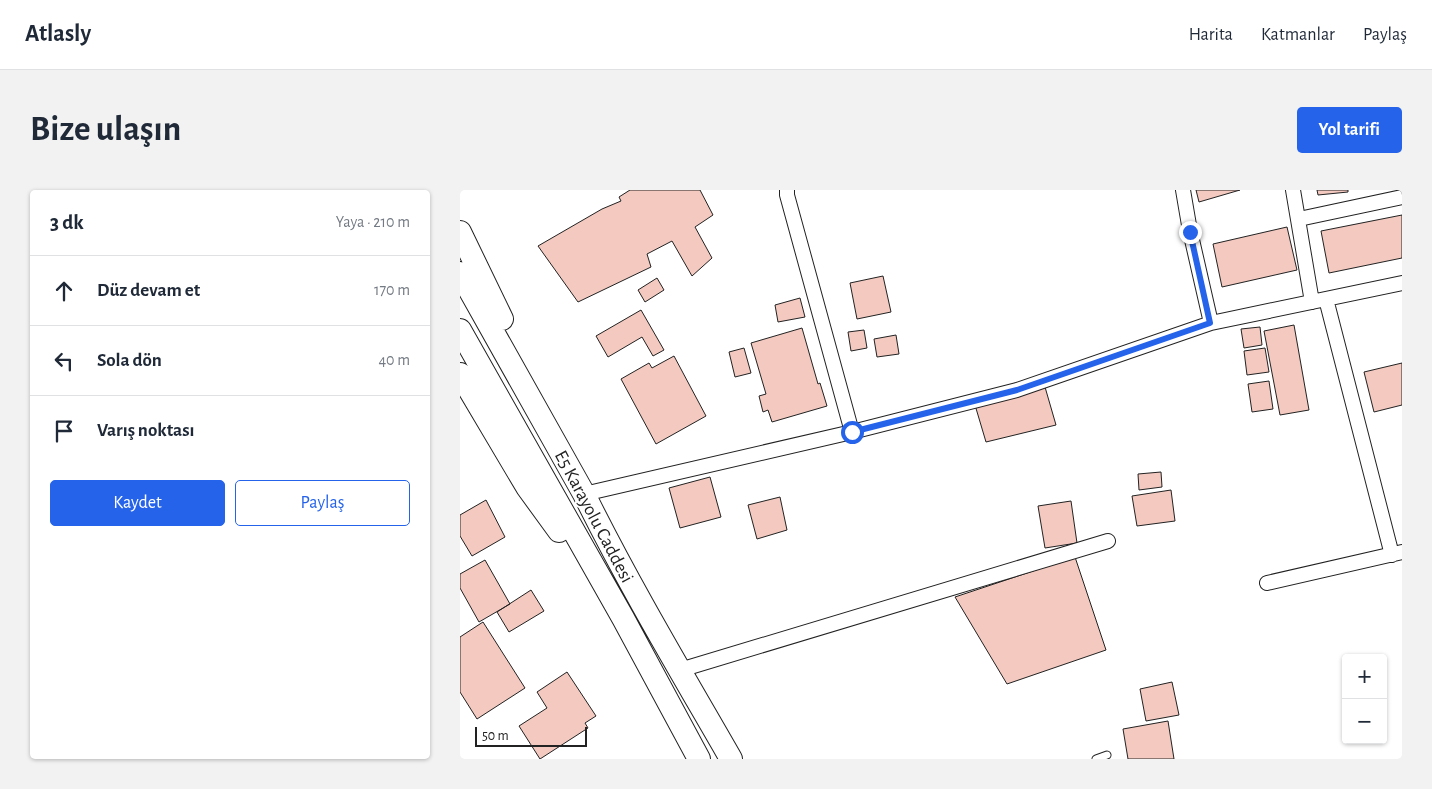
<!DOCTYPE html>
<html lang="tr">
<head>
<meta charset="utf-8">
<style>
	body { margin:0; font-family:"Alegreya Sans",sans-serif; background:#f2f2f3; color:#1f2937 }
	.controls { position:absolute; right:15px; bottom:15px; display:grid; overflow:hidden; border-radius:5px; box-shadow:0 1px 4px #0004 }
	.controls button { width:45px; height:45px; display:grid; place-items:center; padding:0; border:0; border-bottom:1px solid #e0e1e3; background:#fff; color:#1f2937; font:25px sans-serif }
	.scale { position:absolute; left:15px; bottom:12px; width:112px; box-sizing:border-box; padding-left:5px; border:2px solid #222; border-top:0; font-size:14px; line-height:18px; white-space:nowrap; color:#222; -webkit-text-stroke:4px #fff; paint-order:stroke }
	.stop { position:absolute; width:15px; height:15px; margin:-11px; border:4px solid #2563eb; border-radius:50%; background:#fff }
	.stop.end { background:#2563eb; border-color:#fff; box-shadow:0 1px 5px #0008 }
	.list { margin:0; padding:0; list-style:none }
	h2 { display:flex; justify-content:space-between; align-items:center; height:65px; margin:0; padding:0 20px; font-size:21px }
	h2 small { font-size:16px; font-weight:400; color:#747a83 }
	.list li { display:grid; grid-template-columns:32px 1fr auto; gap:15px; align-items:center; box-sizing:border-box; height:70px; padding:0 20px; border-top:1px solid #e0e1e3 }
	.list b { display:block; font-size:19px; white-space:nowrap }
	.list em { font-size:16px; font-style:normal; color:#747a83 }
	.actions { display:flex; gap:10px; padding:15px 20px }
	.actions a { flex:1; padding:11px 0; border:1px solid #2563eb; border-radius:5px; text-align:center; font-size:18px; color:#2563eb }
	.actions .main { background:#2563eb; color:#fff }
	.icon { flex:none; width:28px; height:28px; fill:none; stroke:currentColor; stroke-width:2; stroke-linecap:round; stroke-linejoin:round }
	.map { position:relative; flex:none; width:942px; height:569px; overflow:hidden; border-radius:5px }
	header { display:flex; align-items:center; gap:30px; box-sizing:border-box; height:70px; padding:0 25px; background:#fff; border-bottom:1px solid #e0e1e3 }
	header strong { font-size:24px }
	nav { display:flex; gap:28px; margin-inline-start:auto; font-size:18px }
	.intro { display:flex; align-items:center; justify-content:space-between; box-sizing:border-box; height:120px; padding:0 30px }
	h1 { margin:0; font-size:35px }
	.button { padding:12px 22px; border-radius:5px; background:#2563eb; color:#fff; font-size:18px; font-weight:700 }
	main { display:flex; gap:30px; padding:0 30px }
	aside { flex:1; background:#fff; border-radius:5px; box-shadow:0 1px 4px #0004 }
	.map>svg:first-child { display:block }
	.building { fill:#f3c9c0; stroke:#222 }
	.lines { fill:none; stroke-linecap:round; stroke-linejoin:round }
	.service-casing { stroke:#222; stroke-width:9 }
	.minor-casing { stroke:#222; stroke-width:16 }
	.trunk-casing { stroke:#222; stroke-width:24 }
	.service { stroke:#fff; stroke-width:7 }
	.minor { stroke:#fff; stroke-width:14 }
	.trunk { stroke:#fff; stroke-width:22 }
	.route { stroke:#2563eb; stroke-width:6 }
	.labels { text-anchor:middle; stroke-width:4; stroke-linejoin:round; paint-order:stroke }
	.street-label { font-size:19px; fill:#222; stroke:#fff }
</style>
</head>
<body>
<header>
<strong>Atlasly</strong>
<nav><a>Harita</a><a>Katmanlar</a><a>Paylaş</a></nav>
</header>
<div class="intro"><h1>Bize ulaşın</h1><a class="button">Yol tarifi</a></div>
<main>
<aside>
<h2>3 dk<small>Yaya · 210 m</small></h2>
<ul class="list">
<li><svg class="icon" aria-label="ahead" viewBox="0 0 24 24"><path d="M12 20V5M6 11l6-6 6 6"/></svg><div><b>Düz devam et</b></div><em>170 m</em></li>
<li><svg class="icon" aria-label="left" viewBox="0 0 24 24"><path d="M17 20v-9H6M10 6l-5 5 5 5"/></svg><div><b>Sola dön</b></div><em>40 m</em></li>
<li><svg class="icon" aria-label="arrive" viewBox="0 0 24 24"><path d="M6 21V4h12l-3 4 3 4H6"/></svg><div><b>Varış noktası</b></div></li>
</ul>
<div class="actions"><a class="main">Kaydet</a><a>Paylaş</a></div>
</aside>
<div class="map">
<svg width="942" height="569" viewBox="0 0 942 569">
	<rect width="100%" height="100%" fill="#fff"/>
	<path class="building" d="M170,0h70l13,25 -18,12 17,31 -20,18 -20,-35 -25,13 4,13 -73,35 -40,-56 64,-37 19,-8 -2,-4z
		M736,0h44l-41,12z
		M857,0h31v2l-30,3z
		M942,25v43l-73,15 -8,-42z
		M827,37l10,43 -75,17 -9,-43z
		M423,86l8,36 -34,7 -7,-36z
		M197,88l7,12 -19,12 -7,-12z
		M340,108l5,19 -27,5 -3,-17z
		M181,120l23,40 -11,6 -11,-19 -34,20 -12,-21z
		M834,135l15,85 -29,5 -16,-84z
		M800,137l2,18 -18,3 -3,-19z
		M342,138l16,56 2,-1 7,23 -55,16 -4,-12 -5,2 -4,-16 7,-2 -15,-51z
		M404,140l3,18 -16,3 -3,-19z
		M436,145l3,19 -22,3 -3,-18z
		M284,158l7,25 -16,4 -6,-25z
		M805,158l4,24 -22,3 -3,-24z
		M214,166l32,60 -50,28 -35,-65 28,-16 3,5z
		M942,173v42l-28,7 -10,-40z
		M809,191l4,28 -21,3 -4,-28z
		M585,197l11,38 -70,17 -11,-37z
		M701,282l1,15 -23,3 -1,-16z
		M250,287l11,40 -41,11 -11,-40z
		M711,300l4,31 -38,5 -5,-30z
		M320,307l7,33 -30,9 -9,-34z
		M26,310l19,37 -33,19 -12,-20v-21z
		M611,311l6,42 -32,5 -7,-42z
		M615,367l31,93 -99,34 -52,-87z
		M25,370l25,44 -31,18 -19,-34v-14z
		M71,400l13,21 -35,21 -12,-20z
		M23,432l42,66 -48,31 -17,-27v-55z
		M107,482l29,44 -11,7 3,5 -48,31 -21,-33 28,-18 -10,-16z
		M712,492l7,33 -33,6 -6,-32z
		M708,531l6,38h-46l-5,-30z"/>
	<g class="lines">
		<g class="service-casing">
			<path id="service" d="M636,569l11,-4"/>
		</g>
		<g class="minor-casing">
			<path id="minor" d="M327,0v5l65,237
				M723,0l7,41 21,92
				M833,0l19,112
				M839,29l103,-22
				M866,109l66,256
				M124,304l268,-62 165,-42 194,-67 191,-40
				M807,393l135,-31
				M220,480l428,-129"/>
		</g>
		<g class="trunk-casing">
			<path id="trunk" d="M0,42l42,87
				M0,83l124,221c45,91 97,178 147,265
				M0,140l163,288 76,141
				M0,184l67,113 32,44"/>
		</g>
		<use href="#service" class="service"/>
		<use href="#minor" class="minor"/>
		<use href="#trunk" class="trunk"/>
	</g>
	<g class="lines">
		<path class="route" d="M392,242l165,-42 193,-67 -20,-91"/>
	</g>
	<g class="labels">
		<g class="street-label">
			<text transform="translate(135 326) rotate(62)" y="7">E5 Karayolu Caddesi</text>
		</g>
	</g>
</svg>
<div class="controls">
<button>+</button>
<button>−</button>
</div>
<div class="scale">50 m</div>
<div class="stop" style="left:392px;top:242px"></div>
<div class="stop end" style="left:730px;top:42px"></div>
</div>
</main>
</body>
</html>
